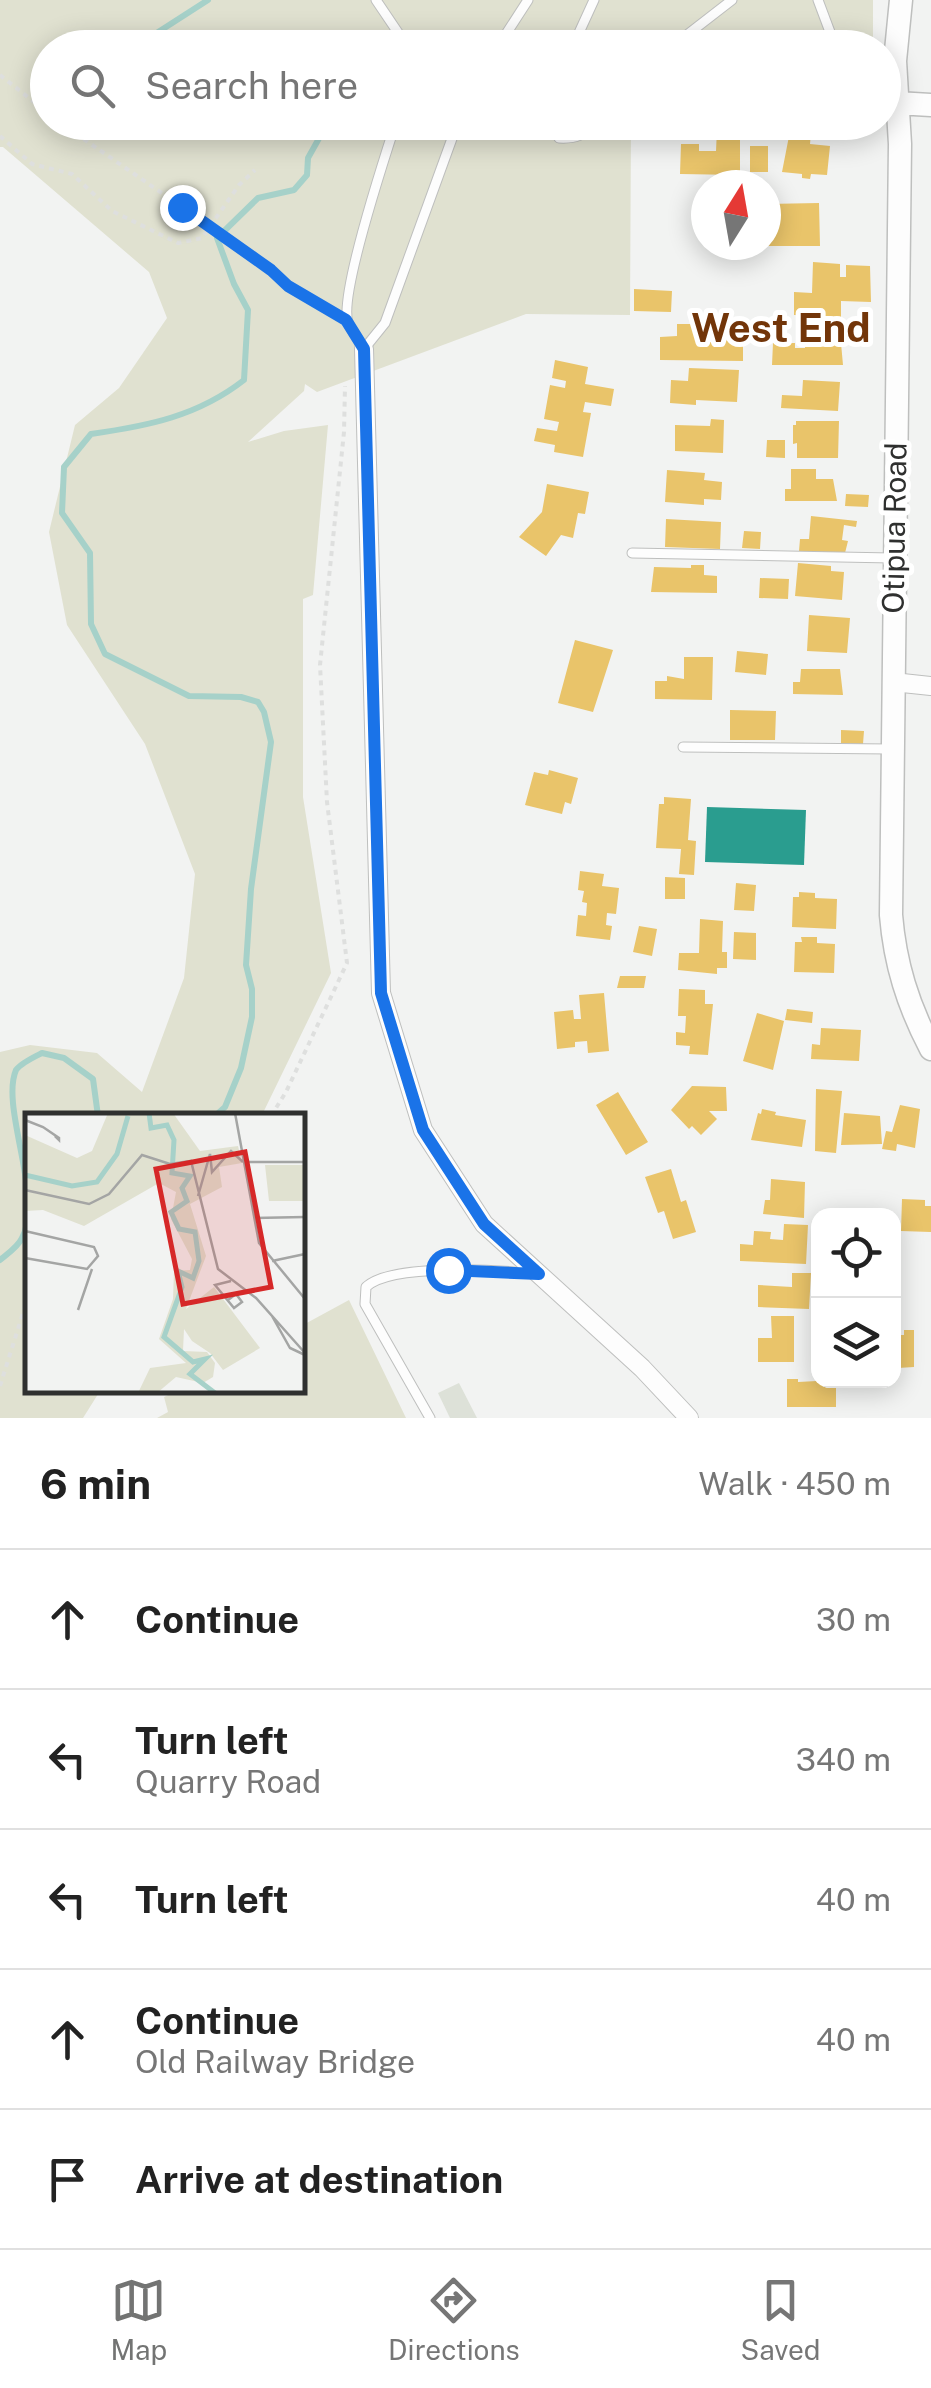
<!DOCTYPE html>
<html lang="en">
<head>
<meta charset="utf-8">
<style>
	body { margin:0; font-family:"Public Sans",sans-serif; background:#f6f6f6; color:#222 }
	.controls { position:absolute; right:30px; bottom:30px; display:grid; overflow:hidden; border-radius:20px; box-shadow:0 5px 25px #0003 }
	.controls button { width:90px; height:90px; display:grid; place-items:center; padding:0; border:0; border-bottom:2px solid #e0e0e0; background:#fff; color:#222; font:50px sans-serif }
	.compass { position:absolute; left:691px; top:170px; width:90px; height:90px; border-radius:50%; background:#fff; box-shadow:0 5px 25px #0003; rotate:11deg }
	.stop { position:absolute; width:30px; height:30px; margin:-22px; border:8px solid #1a73e8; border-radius:50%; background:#fff }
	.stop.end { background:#1a73e8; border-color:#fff; box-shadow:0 2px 10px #0008 }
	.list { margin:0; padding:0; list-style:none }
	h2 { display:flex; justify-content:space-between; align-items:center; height:130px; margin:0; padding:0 40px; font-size:42px }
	h2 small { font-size:32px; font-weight:400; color:#767676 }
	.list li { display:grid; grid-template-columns:65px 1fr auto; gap:30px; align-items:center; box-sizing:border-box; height:140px; padding:0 40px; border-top:2px solid #e0e0e0 }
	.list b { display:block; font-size:38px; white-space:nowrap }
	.list p { margin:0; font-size:32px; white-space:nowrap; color:#767676 }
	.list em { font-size:32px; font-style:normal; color:#767676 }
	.icon { flex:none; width:55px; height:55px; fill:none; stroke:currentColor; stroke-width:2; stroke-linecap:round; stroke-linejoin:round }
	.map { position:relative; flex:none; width:931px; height:1418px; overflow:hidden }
	.search { position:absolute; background:#fff; box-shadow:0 5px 25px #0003; left:30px; right:30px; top:30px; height:110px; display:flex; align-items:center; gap:25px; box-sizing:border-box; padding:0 35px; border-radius:55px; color:#767676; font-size:38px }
	.sheet { height:830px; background:#fff }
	nav { display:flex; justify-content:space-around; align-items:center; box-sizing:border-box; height:140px; border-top:2px solid #e0e0e0; background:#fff; font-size:28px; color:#767676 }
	nav a { display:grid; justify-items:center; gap:5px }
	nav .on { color:#737473 }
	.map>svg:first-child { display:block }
	.green { fill:#e0e1d0 }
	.homes { fill:#e9c46a }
	.schools { fill:#2a9d8f }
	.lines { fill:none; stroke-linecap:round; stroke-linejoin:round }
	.stream { stroke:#a6d1c9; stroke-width:6 }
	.building { fill:#dde1d8 }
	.service-casing { stroke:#bebfbe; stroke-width:11 }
	.minor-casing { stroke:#bebfbe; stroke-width:20 }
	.tertiary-casing { stroke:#bebfbe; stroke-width:25 }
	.path { stroke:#dedfde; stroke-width:4; stroke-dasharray:5 5; stroke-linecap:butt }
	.service { stroke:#fdfdfd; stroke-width:9 }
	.minor { stroke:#fdfdfd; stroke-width:18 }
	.tertiary { stroke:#fdfdfd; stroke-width:22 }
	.path-bridge { stroke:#dedfde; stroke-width:4; stroke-dasharray:5 5; stroke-linecap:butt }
	.route { stroke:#1a73e8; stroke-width:12 }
	.labels { text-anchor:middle; stroke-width:10; stroke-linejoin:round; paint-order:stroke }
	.street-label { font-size:30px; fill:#2f302f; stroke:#fff }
	.district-label { font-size:40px; font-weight:bold; fill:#723509; stroke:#fff }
	.inset-river { fill:none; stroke:#a6d1c9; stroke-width:5 }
	.inset-road { fill:none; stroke:#a4a5a4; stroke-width:2.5 }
	.view { fill:#d62828; fill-opacity:0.15; stroke:#d62828; stroke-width:5 }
	.inset-edge { fill:none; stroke:#2f302f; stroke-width:5 }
</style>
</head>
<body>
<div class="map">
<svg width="931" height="1418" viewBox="0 0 931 1418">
	<rect width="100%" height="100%" fill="#f2f3f2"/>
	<path class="green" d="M0,0h873v47l-825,1v74l583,1 -1,192 -104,-1 -209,78 -12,-8 -1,7 -56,51 36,-11 44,-6 -15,170 -10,4v198l28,176 -69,142 -234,1v274l72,1 -17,27h-83v-366l30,-7 67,8 45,39 42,-114 11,-104 -50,-130 -78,-119 -18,-93 26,-107 44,-37 48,-70 -18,-46 -146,-125h-3z
		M349,1300l57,118h-249l11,-6 -4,-15 13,-6 125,-1 1,-65z"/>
	<path class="homes" d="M717,129l23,1v45l-60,-1 1,-30h18v7h17z
		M790,131l21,2 -1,11 20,2 -3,29 -16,-1 -1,5 -8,-1v-4l-20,-2z
		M750,146h18v26h-18z
		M819,203l1,43h-54v-42z
		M813,262l27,2v13h6v-12l24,1 1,36 -30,-1v16l-47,-2v-23l18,1z
		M634,289l38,2 -1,21 -37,-1z
		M691,321h22v6h8v9h18v6h4v19l-83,-1v-23l17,-1v-12h14z
		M810,331l30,1 3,33h-71l1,-22h22v5h10v-3h4z
		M555,360l33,7 -3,17 29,5 -3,17 -26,-4 -2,10 8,1 -8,44 -29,-5 1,-7 -21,-4 3,-13 20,3 2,-9 -15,-3 6,-34 15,3 1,-7 -14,-3z
		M689,368l50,2 -2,32 -41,-2v5l-26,-2 1,-23 17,1z
		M803,380l37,2 -2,29 -57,-3 1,-13 20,1z
		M711,419l13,1 -1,33 -48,-2v-26l35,1z
		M796,421h43l-1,37h-41v-15l-4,1v-19h3z
		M767,440h18v18l-19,-1z
		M791,469h25v10h17l4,22h-52v-12h6z
		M667,470l38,3 -1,7 18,2 -1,18 -17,-1v6l-39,-3z
		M547,484l42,8 -4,22 -7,-1 -5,25 -12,-3 -15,21 -27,-19 23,-25z
		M846,494l23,1 -1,12 -23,-1z
		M811,516l46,5 -1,6 -12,-2 -2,15 6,1 -3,12 -46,-2 1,-12h9z
		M666,519l55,3 -1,27 -55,-2z
		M744,531l17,1 -1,17 -18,-1z
		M798,563l33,3v5l13,1 -2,28 -47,-4z
		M691,565h13v10l13,1v17l-66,-1 3,-25 37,1z
		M760,578l29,1 -1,20 -29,-1z
		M809,615l41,3 -3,35 -40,-2z
		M575,640l38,10 -20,62 -35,-9z
		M737,651l31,3 -2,21 -31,-3z
		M684,657h29l-1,43 -57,-1v-18h12v-5l17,3z
		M801,669h39l3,26 -50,-1v-12h7z
		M730,710l46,1 -1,29h-45z
		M841,730l23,1 -1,13 -22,-1z
		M549,770l29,8 -7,26 -6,-2 -3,12 -37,-9 9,-33 14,3z
		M664,797l27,2 -3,41 8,1 -2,34 -15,-1 2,-25 -25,-1 3,-44h5z
		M580,871l24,3 -2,12 17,2 -3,26 -9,-1 -1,12 6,1 -2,14 -34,-4 2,-21 8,1 1,-13 -5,-1 2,-11 -6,-1z
		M665,877l20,1v21h-20z
		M736,883l20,2 -2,26 -20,-1z
		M799,892l16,1v5l22,1 -1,30 -44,-2 1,-30h6z
		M700,919l23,2 -1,31h5v16h-10v6l-39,-4 1,-17h20z
		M639,926l18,3 -5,27 -19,-4z
		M734,932l22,1v27l-23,-1z
		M801,937h16v6l18,1 -1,29 -40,-1 1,-30h7z
		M620,976h26l-2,12h-27z
		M679,989l26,1v14h8l-5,51 -19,-1 1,-8 -14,-1v-13l9,1 1,-17h-8z
		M604,993l5,58 -21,2 -1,-12 -12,1v5l-18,2 -3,-37 19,-2 1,9h7l-2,-24z
		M787,1009l26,3 -1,11 -27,-3z
		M757,1013l27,8 -11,49 -30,-9z
		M821,1028l40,2 -2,31 -48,-2 1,-15 8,1z
		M692,1086l34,1 1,24h-18l8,8 -16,16 -9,-9 -3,3 -18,-19z
		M816,1089l26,2 -6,62 -21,-2z
		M618,1092l30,50 -22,13 -30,-50z
		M900,1105l20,4 -5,39 -18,-4 -1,7 -14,-2 4,-18 6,1z
		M762,1109l14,3 -1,3 31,5 -4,27 -51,-7 7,-27 3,1z
		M844,1113l36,3 2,28 -41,1z
		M671,1169l10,33 5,-2 10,32 -23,7 -9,-28 -6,2 -13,-36z
		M771,1179l34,3 -1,36 -41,-4 2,-14h5z
		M902,1199l23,1v6h6v26l-30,-1z
		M784,1224l24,1 -2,39 -66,-3v-17l13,1 1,-14 17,1 -1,7 13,1z
		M792,1273h19l-2,36 -51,-2v-22l34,2z
		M771,1316h23v46h-36v-24h14z
		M904,1330h10v37l-16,1v-5h-4v-28h10z
		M787,1379h11v3l38,-2v27h-49z"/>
	<path class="schools" d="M707,807l99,3 -2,55 -99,-3z"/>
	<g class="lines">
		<path class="stream" d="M150,48l2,-12 56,-36
			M215,1116l10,-9 16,-39 11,-51v-28l-6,-24 5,-76 20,-147 -7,-30 -6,-10 -17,-5 -52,-1 -84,-42 -14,-30 -1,-71 -28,-40 2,-46 27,-33c57,-8 107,-18 153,-54l4,-70 -14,-26 -17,-46 41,-40 36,-8 13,-15 1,-17 14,-25 -7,-11
			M0,1260c7,-6 18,-13 22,-22 22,-41 -22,-131 -6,-168 5,-7 18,-13 26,-17l22,5 29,21 5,37"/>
	</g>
	<path class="building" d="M459,1383l18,35h-27l-12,-25z"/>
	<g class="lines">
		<g class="service-casing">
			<path id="service" d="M376,0l27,40v8
				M818,0l18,48
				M497,48l31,-48
				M572,48l22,-48
				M670,48l62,-48
				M396,122c-11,34 -57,173 -48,200 3,9 11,18 16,27l21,-26 73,-201
				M549,122l10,16c16,1 27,-3 37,-16
				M632,553l260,5
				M683,747l207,2
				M430,1418l-65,-114 1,-17c25,-24 135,-17 170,-13"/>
		</g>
		<g class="minor-casing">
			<path id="minor" d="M364,349l17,644 42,137 61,94 158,144 47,50
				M893,682l38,4"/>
		</g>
		<g class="tertiary-casing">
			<path id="tertiary" d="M901,0l-6,61 5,83 -9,771c4,49 17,90 40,134
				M897,103l34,2"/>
		</g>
		<path class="path" d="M0,75l48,38
			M59,122l123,85
			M0,136l32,28 40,10 40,37 66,32 24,-5 37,-53 16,-15
			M271,269l17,17 47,28
			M271,1116l15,-24 61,-129 -20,-161 -7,-137 24,-233 1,-46
			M0,1386l28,-89"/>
		<use href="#service" class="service"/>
		<use href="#minor" class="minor"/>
		<use href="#tertiary" class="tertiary"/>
		<path class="path-bridge" d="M182,207l89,62"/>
	</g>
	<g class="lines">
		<path class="route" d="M182,207l89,63 17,16 58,34 18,29 17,644 42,137 61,94 55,50 -91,-4"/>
	</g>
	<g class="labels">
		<g class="street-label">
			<text transform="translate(895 528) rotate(-89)" y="10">Otipua Road</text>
		</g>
		<g class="district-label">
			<text x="781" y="342">West End</text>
		</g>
	</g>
	<g transform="translate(25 1113)">
		<rect width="280" height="280" fill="#f2f3f2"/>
		<path d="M83,0h65l27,38 38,-5 4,17 -23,4 3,20 -32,17 16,52 -20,53 28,-22 46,61 -37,22 -13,-17 -18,-12 -8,-12 -1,22 24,1 8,11 -2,14 -10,6 -27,-6 -19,16h-19l12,-25 36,-5 -27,-24 14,-40 1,-28 16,-1 2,-11 -21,-40 5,-27 -17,-9 -75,43 -41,-16 -18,1v-76l52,23 15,-7zM240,52h40v36h-36z" fill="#e0e1d0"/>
		<path class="inset-river" d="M124,0l2,15 16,-3 7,15 -2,33 18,3 -8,12 5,13 -16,11 8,17 16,3 4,29 -6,17 -15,-7 4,16 -18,50 29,25 12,-3 -15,15 25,19M0,62l47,11 25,-4 20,-28 11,-38"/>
		<path class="inset-road" d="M210,0l24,130 46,56M0,7l18,7 16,11v2l-4,-4M219,49h61M0,77l64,14 20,-10 33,-39 28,9 21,-3 27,108 38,29 49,55M173,83l12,-42 2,18 19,-21 12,11M229,105l51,-1M0,118l69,16 4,9 -11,13 -62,-11M247,148l33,-7M203,187l8,-6 6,8 -8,6 -19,-23 16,-4M53,197l14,-41M247,203l18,32 15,7"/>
		<path class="view" d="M220,39l26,135 -88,17 -27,-135z"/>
		<rect width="280" height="280" class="inset-edge"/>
	</g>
</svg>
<div class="controls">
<button><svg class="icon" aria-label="locate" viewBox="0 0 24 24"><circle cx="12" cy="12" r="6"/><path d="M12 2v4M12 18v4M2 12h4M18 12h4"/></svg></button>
<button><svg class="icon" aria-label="layers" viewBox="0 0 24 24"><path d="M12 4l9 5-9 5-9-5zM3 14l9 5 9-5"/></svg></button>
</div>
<svg class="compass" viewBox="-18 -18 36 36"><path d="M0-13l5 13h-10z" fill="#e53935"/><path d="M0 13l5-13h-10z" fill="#767676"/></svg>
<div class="stop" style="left:448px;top:1270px"></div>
<div class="stop end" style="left:182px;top:207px"></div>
<div class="search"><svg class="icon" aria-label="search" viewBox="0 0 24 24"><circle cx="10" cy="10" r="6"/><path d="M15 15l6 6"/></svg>Search here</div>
</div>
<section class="sheet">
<h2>6 min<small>Walk · 450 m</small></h2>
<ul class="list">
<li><svg class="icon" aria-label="ahead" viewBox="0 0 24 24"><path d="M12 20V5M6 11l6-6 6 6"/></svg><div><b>Continue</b></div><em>30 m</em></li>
<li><svg class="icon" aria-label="left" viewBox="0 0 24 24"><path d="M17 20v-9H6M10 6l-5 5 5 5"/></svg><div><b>Turn left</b><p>Quarry Road</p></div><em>340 m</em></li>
<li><svg class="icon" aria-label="left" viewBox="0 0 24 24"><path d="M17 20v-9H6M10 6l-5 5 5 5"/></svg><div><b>Turn left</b></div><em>40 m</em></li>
<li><svg class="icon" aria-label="ahead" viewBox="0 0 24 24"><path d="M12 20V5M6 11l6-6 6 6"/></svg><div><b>Continue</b><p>Old Railway Bridge</p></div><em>40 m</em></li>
<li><svg class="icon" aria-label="arrive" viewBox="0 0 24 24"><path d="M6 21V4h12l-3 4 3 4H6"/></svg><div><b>Arrive at destination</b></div></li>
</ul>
</section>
<nav>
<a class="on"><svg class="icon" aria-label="map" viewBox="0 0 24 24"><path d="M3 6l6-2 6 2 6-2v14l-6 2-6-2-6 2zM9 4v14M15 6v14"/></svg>Map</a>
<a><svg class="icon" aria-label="directions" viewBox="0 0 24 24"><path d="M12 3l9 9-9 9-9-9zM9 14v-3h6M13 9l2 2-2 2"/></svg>Directions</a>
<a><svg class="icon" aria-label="saved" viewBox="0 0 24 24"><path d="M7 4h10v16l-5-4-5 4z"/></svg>Saved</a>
</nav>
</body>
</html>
